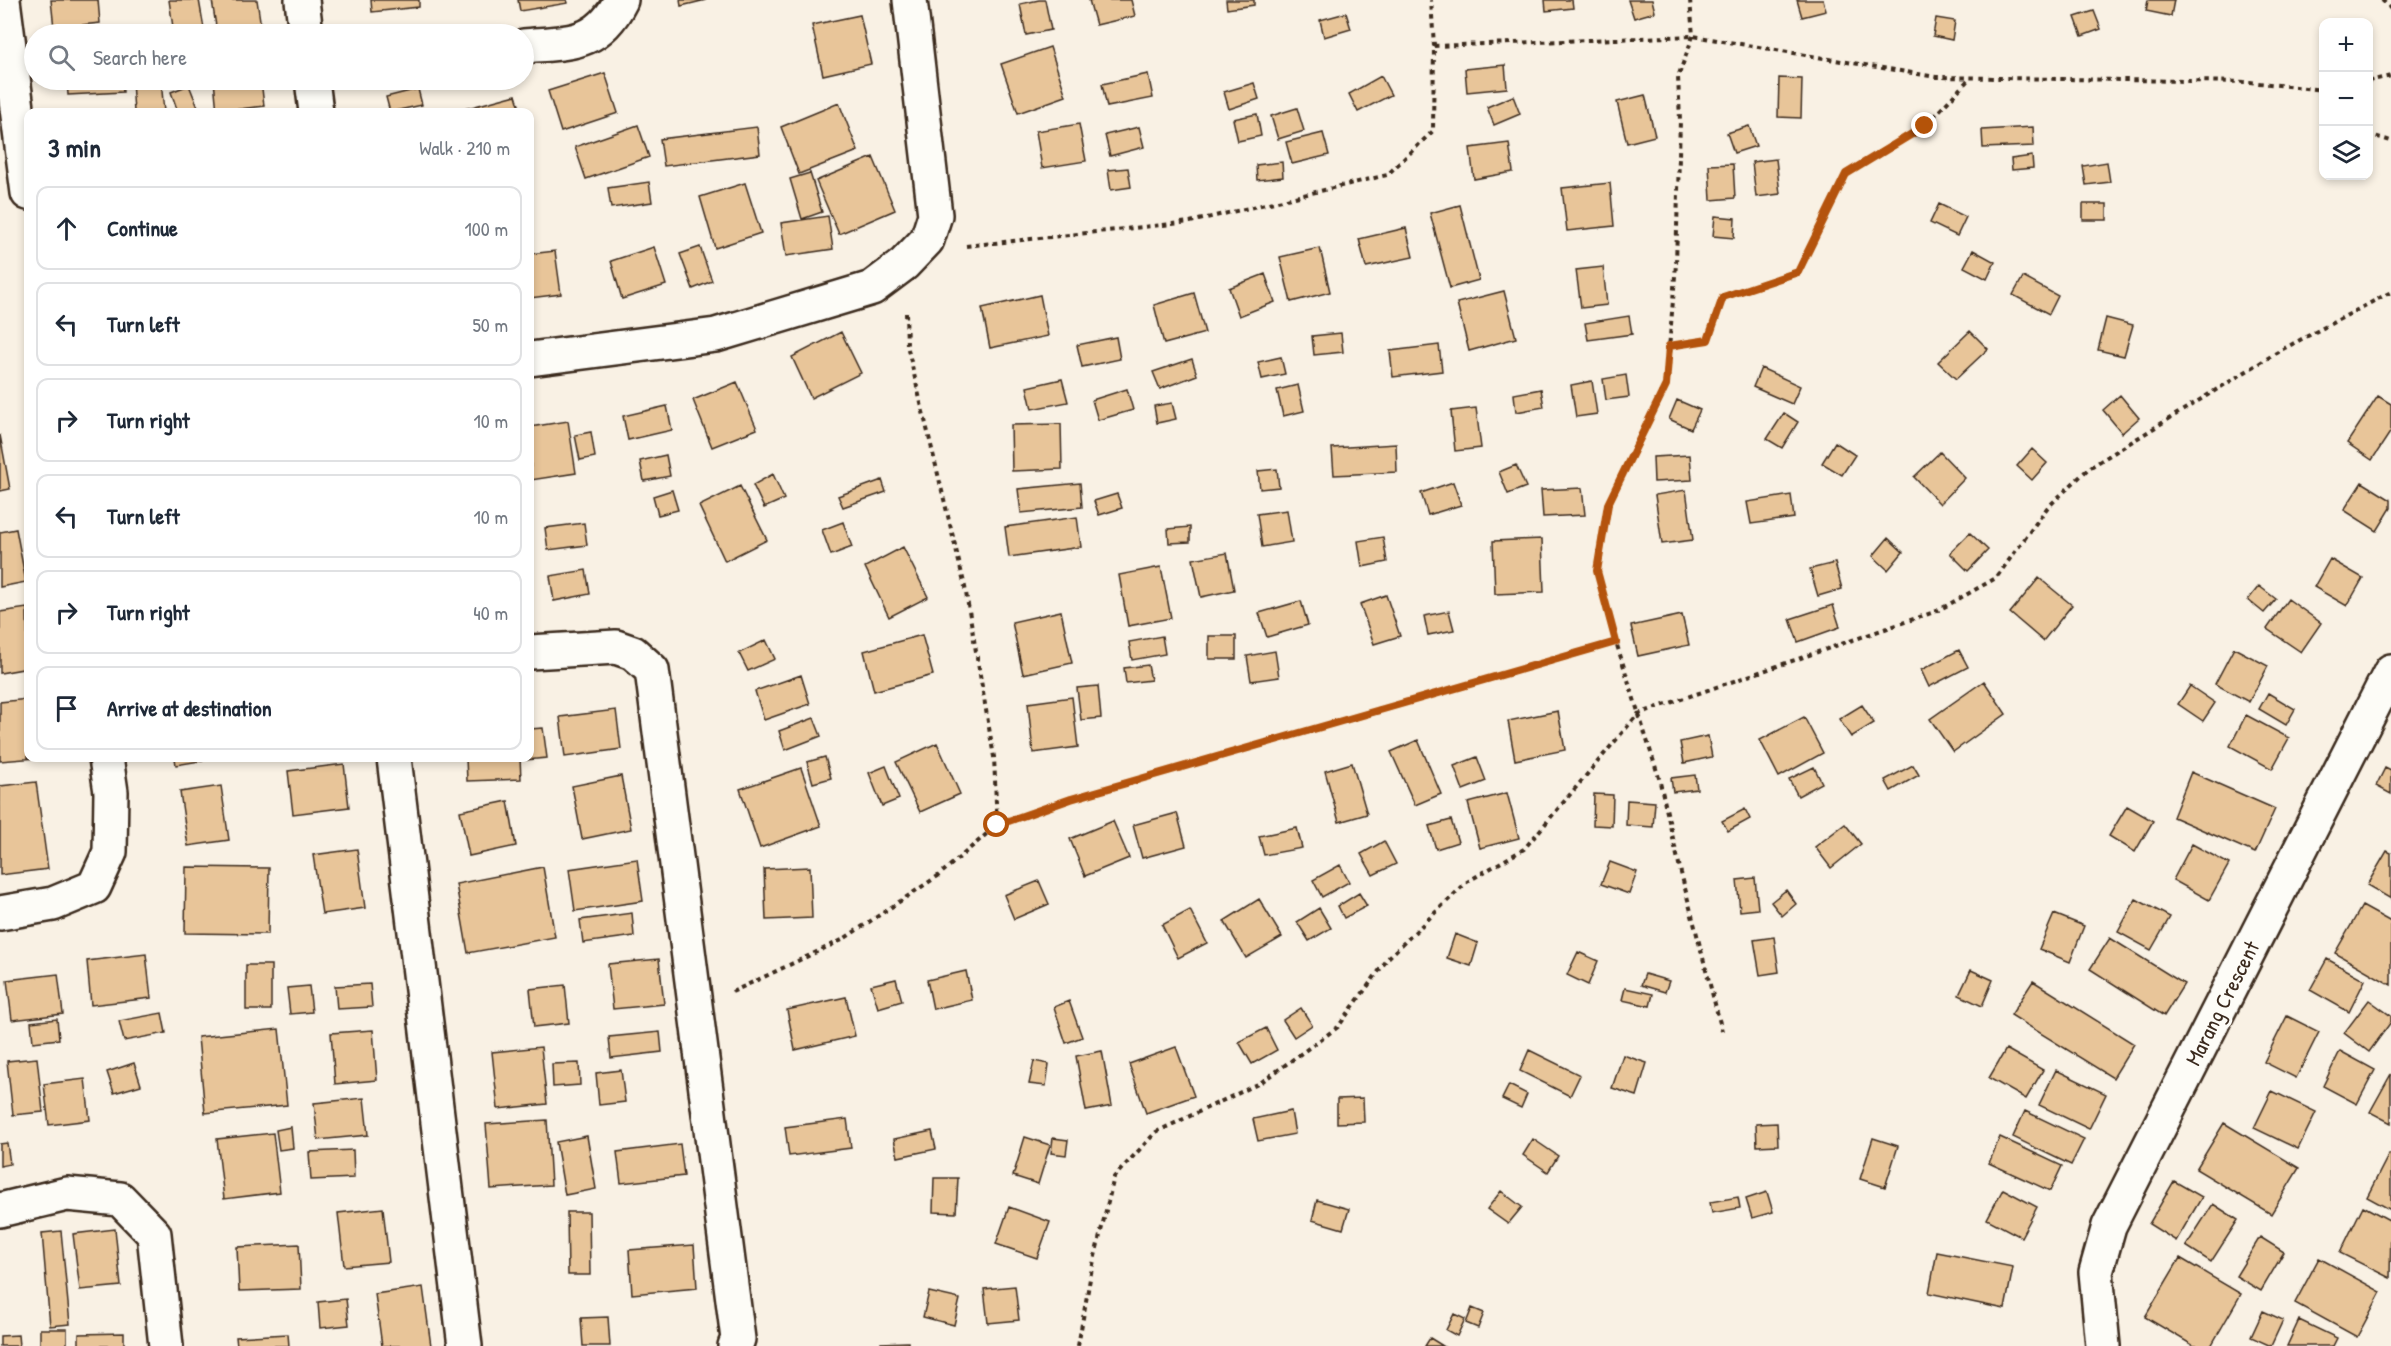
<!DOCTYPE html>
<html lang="en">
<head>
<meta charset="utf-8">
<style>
	body { margin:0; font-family:"Patrick Hand",sans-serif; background:#f6f6f7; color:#1f2937 }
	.controls { position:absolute; right:18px; top:18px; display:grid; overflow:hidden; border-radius:12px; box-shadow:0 3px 9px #0003 }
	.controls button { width:54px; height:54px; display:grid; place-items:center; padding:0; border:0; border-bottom:2px solid #e0e1e3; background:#fff; color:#1f2937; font:30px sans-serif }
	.stop { position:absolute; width:18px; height:18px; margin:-14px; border:4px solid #b45309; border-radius:50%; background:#fff }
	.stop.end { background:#b45309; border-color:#fff; box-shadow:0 2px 6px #0008 }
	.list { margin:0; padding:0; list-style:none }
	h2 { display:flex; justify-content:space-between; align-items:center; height:78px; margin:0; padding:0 24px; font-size:26px }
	h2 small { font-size:20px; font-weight:400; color:#747a83 }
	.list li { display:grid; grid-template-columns:39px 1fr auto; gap:18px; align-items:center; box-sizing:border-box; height:84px; margin:0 12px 12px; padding:0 12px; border:2px solid #e0e1e3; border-radius:12px }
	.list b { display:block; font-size:22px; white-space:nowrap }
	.list em { font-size:20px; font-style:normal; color:#747a83 }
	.icon { flex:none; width:33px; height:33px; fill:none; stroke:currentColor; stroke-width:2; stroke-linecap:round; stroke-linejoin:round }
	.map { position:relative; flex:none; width:2391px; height:1346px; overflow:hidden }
	.search { position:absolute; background:#fff; box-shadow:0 3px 9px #0003; left:24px; top:24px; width:510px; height:66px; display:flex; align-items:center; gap:15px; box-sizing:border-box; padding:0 21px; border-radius:33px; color:#747a83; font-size:22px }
	.panel { position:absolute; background:#fff; box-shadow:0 3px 9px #0003; left:24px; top:108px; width:510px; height:654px; border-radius:12px }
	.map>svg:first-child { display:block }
	.building { fill:#e8c599; stroke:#3b2a1e; stroke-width:1.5 }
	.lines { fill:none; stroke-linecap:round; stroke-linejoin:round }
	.minor-casing { stroke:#3b2a1e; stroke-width:38 }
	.path { stroke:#3b2a1e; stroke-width:4; stroke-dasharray:4.5 4.5; stroke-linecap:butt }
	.minor { stroke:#fdfcf7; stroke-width:33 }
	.route { stroke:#b45309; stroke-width:8 }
	.labels { text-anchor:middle; stroke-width:6; stroke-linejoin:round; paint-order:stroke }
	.street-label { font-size:22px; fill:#3b2a1e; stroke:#fdfcf7 }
</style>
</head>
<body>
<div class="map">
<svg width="2391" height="1346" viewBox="0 0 2391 1346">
	<rect width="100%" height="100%" fill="#f9f1e4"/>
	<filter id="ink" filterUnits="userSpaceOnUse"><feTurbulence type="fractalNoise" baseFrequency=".0167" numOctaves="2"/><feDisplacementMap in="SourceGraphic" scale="12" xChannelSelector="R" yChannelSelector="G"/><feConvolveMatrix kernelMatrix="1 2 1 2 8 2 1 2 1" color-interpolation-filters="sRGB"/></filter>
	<g filter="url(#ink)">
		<path class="building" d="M51,0h47l2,23 -46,5z
			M169,0h30l6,34h-31z
			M212,0h45l4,27 -44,6z
			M371,0h48v7l-47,5z
			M518,0h49l1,3 -48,8z
			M680,0h26l-25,6z
			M1039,0h6l6,30 -25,5 -6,-31z
			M1089,0h42l4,16 -39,9z
			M1226,0h28v5l-27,4z
			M1545,0h27l1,8 -27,3z
			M1628,0h24l3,12 -21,6z
			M1797,0h26l3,11 -24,6z
			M2148,0h26l-3,16 -25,-5z
			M2094,11l7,18 -19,7 -7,-19z
			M1346,13l5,16 -27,8 -4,-17z
			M860,15l11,49 -48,11 -11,-50z
			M1936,18l19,3 -3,19 -19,-4z
			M1050,47l16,49 -48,17 -17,-49z
			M1505,65l2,23 -40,4 -2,-23z
			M605,73l13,40 -57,19 -13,-41z
			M1148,74l5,24 -46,9 -5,-23z
			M1381,76l10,19 -33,17 -9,-18z
			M1779,78l23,1 -1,39 -23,-1z
			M67,80h55l1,12 -55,3z
			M161,80l3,32h-30l-2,-31z
			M214,80h47l3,26 -47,6z
			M1254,83l5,16 -30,10 -5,-17z
			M189,85l10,25 -8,2h-13l-7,-20z
			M418,89l4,16 -32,7 -4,-15z
			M516,95l5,17h-68z
			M1645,95l10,41 -28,7 -10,-41z
			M1513,96l7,18 -26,11 -7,-18z
			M839,103l19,48 -59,23 -18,-47z
			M1297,108l7,23 -26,8 -7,-23z
			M1257,114l4,22 -23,5 -5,-22z
			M1079,124l7,37 -44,7 -6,-37z
			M638,125l11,32 -63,22 -11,-32z
			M1749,126l7,20 -22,7 -7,-20z
			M757,127l3,27 -96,12 -4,-27z
			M1139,127l5,20 -34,9 -5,-21z
			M2033,127l1,19 -51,2 -1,-18z
			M1323,133l6,22 -37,9 -6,-22z
			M1509,143l4,29 -39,7 -4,-31z
			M2032,156l1,12 -21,2 -1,-11z
			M873,157l22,53 -56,24 -23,-53z
			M1776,159l4,35 -24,3 -4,-35z
			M1282,162l1,15 -26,3 -1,-15z
			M2107,162l3,20 -24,3 -3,-19z
			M1733,164l2,34 -24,2 -2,-35z
			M1128,168l3,19 -20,3 -3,-20z
			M810,173l12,39 -20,7 -12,-40z
			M649,182l3,20 -41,6 -3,-20z
			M745,183l16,50 -46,15 -15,-51z
			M1610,183l4,43 -47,5 -5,-43z
			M1939,204l27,13 -9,19 -27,-13z
			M2083,204h24v16h-24z
			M1460,205l19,75 -29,8 -20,-75z
			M828,216l5,33 -47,7 -5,-33z
			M1715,216l20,2 -1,20 -21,-2z
			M1406,228l7,29 -47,10 -7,-28z
			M654,247l12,38 -44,14 -11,-38z
			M700,247l12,34 -19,8 -13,-35z
			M1320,248l10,44 -39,10 -11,-45z
			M1973,250l22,12 -8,17 -23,-12z
			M555,251l6,43 -31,4v-44z
			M1603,267l4,38 -26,3 -5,-38z
			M1265,274l10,28 -36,14 -10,-28z
			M2023,277l35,19 -9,18 -36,-19z
			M1504,291l12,47 -47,13 -12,-48z
			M1194,293l11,40 -41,11 -10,-39z
			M1040,295l8,41 -58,12 -8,-40z
			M1629,316l3,18 -44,6 -3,-17z
			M2106,318l27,7 -9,31 -26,-6z
			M1970,331l18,18 -32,30 -18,-17z
			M841,332l20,41 -50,25 -19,-41z
			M1341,333l2,19 -29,3 -2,-19z
			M1116,337l4,22 -38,8 -5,-22z
			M1439,345l3,26 -49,6 -3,-26z
			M1281,357l4,17 -23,5 -4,-17z
			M1192,359l5,16 -37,14 -7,-17z
			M1761,368l39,18 -8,18 -39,-17z
			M1626,375l3,22 -23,3 -3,-21z
			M1062,379l6,23 -36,7 -5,-22z
			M1592,381l5,33 -21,3 -5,-32z
			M737,382l20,47 -45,18 -19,-47z
			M1298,385l6,26 -21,5 -6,-26z
			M1127,389l6,21 -35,10 -6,-20z
			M1541,389l3,18 -28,5 -2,-18z
			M2120,395l19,23 -17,15 -19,-23z
			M2378,396l13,8v27l-19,29 -25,-17z
			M1677,400l23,10 -9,19 -22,-10z
			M1172,403l4,16 -19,4 -3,-17z
			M667,406l5,24 -44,10 -5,-24z
			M1476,408l5,40 -26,3 -4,-40z
			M1784,413l14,9 -16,26 -15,-9z
			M568,421l8,52 -45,7 -1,-53z
			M1061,424l1,45 -50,2 -1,-46z
			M591,432l4,25 -15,3 -5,-25z
			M0,435l10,54 -10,2z
			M1835,442l20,13 -13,20 -20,-12z
			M1396,444l1,28 -63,3 -2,-27z
			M2032,449l15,14 -15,17 -15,-14z
			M1940,452l25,26 -25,26 -26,-27z
			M666,455l4,21 -26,5 -4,-20z
			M1690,455l2,25 -38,2 -1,-25z
			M1516,465l10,22 -18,7 -9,-22z
			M1277,469l2,18 -19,2 -2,-18z
			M773,474l11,25 -20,9 -11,-23z
			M882,480l4,12 -43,15 -5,-11z
			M1453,482l8,23 -33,10 -7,-22z
			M2362,482l29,18v8l-14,23 -33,-21z
			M1080,483l2,24 -61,6 -3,-24z
			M740,486l27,54 -42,21 -26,-55z
			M1582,488l3,27 -42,2 -2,-27z
			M672,490l6,20 -20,5 -5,-19z
			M1686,490l7,50 -31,4 -7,-49z
			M1117,494l5,14 -23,7 -5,-14z
			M1791,495l3,23 -43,6 -4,-22z
			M1287,510l5,32 -30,5 -5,-33z
			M1077,517l4,30 -72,10 -4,-30z
			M843,522l9,25 -21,8 -9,-25z
			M584,523l3,22 -39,5 -3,-22z
			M1190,527v15l-21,1 -1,-14z
			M16,529l10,53 -26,5v-55z
			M1970,533l18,17 -20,21 -18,-18z
			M1383,537l4,25 -25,5 -4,-26z
			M1888,538l15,14 -15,18 -15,-14z
			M1542,539l2,53 -49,2 -2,-53z
			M903,547l25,50 -39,20 -24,-50z
			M1227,553l7,37 -33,7 -8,-38z
			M2330,559l33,19 -16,28 -33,-19z
			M1835,563l7,26 -24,7 -8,-27z
			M1161,567l10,51 -43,8 -9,-51z
			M586,570l4,24 -36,7 -4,-25z
			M2039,578l33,27 -29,36 -33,-28z
			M2259,586l17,13 -12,14 -16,-13z
			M1386,595l14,41 -26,8 -14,-40z
			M2288,599l33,24 -20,29 -34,-23z
			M1301,601l7,24 -41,12 -8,-24z
			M1833,605l7,22 -42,15 -8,-23z
			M27,608l1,60 -28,5v-61z
			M1061,611l11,52 -49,11 -11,-52z
			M1449,611l5,19 -26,5 -4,-19z
			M1682,615l7,30 -51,11 -7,-30z
			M922,635l11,40 -59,16 -10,-40z
			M1162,636l3,18 -33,6 -3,-18z
			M1209,636h27v23h-27z
			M766,640l9,19 -27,12 -9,-18z
			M2234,648l34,18 -19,36 -34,-18z
			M1959,650l9,17 -39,20 -8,-17z
			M1275,651l4,26 -28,4 -4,-25z
			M1148,665l3,15 -25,3 -2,-15z
			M801,675l9,29 -46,16 -9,-29z
			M1984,681l22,33 -53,38 -23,-33z
			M1098,686l3,32 -20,2 -4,-32z
			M2190,686l25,17 -12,18 -25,-17z
			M2268,693l27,16 -9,16 -27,-16z
			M1072,697l6,50 -45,6 -5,-50z
			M28,699v59h9l-37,3v-59z
			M1862,705l12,18 -23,14 -12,-18z
			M616,710l5,39 -56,8 -5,-40z
			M1558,711l7,39 -50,10 -7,-39z
			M2246,715l43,23 -17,31 -42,-23z
			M1804,717l19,36 -44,24 -19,-37z
			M814,718l7,18 -36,14 -6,-19z
			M543,728l4,30 -21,2v-2h4v-29z
			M1708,736l4,21 -28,6 -4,-21z
			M1418,740l23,54 -26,11 -24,-53z
			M937,743l23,51 -40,18 -24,-50z
			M825,757l6,21 -18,5 -6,-21z
			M1477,757l9,24 -23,9 -9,-24z
			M175,758h43l-42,7z
			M466,758h54l1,21 -54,2z
			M1352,763l15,51 -28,8 -14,-51z
			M344,764l5,43 -56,7 -5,-43z
			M1913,765l6,10 -28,16 -6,-11z
			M886,766l13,33 -17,7 -13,-33z
			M1814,767l8,16 -24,13 -9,-17z
			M801,768l20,58 -61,22 -20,-59z
			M2385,768l6,3v23l-15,-8z
			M2191,772l84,37 -20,44 -82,-36z
			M1695,775l2,14 -24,3 -2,-14z
			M621,776l10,53 -49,10 -10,-53z
			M36,782l12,87 -48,6v-89z
			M221,786l8,54 -41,6 -8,-54z
			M1507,793l12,45 -39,10 -12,-45z
			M1594,794l19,1 -1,31 -19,-1z
			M1627,800l28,2 -2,25 -27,-2z
			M508,801l8,45 -47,10 -9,-45z
			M2127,806l26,15 -18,31 -26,-16z
			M1745,809l5,10 -22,12 -6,-10z
			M1177,813l9,33 -44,12 -9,-33z
			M1451,820l7,22 -22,7 -7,-23z
			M1113,821l16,37 -44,18 -15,-37z
			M1845,824l16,20 -30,24 -16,-21z
			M1297,828l5,20 -38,7 -5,-19z
			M1384,841l12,23 -23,11 -12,-21z
			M2192,844l37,20 -20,36 -36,-20z
			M357,849l8,59 -43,6 -9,-59z
			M2387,851l4,2v46l-24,-14z
			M637,859l6,42 -68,10 -6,-42z
			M1610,862l27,10 -8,22 -28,-10z
			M1340,865l9,17 -27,15 -9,-17z
			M186,867l83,1 -1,66 -83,-1z
			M543,867l12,70 -87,16 -12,-69z
			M810,867l2,51 -46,2 -2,-51z
			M1755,878l3,31 -18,2 -3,-31z
			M1039,881l10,23 -35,15 -10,-24z
			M1786,890l10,14 -14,12 -11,-14z
			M1359,893l8,13 -23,12 -6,-12z
			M1259,899l23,38 -36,21 -22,-37z
			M2136,899l34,18 -19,33 -33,-18z
			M2362,906l29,16v63l-56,-32z
			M1319,908l12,20 -22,13 -12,-19z
			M1190,910l17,33 -29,15 -16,-33z
			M632,913l2,23 -51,7 -3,-23z
			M2054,914l30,12 -14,36 -31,-13z
			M1455,934l23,9 -7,23 -24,-8z
			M1774,937l5,35 -19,3 -6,-35z
			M2110,938l74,46 -20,32 -74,-47z
			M1578,952l20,9 -10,24 -21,-10z
			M146,954l5,44 -60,7 -4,-44z
			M659,959l5,45 -51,5 -5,-45z
			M2327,959l38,21 -16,32 -39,-22z
			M246,965h25v45h-25z
			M1971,970l22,10 -11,26 -23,-11z
			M966,971l6,29 -39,9 -6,-29z
			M58,974l5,40 -51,6 -5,-40z
			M1645,974l24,7 -4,11 -24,-7z
			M896,979l6,22 -24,7 -7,-23z
			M2033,981l101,63 -21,34 -102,-63z
			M370,984l2,23 -35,2 -2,-23z
			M565,985l4,38 -35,4 -4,-38z
			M309,986l3,26 -22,2 -3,-26z
			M1625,988l28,6 -3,12 -28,-6z
			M846,997l9,39 -60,14 -8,-40z
			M2369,1000l22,16v6l-22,30 -25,-19z
			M1069,1001l13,36 -16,6 -12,-36z
			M1301,1008l11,17 -18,12 -11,-17z
			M162,1013l4,20 -42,8 -5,-20z
			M2287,1016l32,16 -23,46 -32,-16z
			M57,1019l2,20 -26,3 -2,-20z
			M1266,1028l11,22 -25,14 -13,-22z
			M279,1029l8,76 -82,8 -7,-76z
			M373,1030l4,50 -42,4 -4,-51z
			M660,1032l2,20 -51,6 -2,-21z
			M541,1047l6,57 -49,5 -6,-57z
			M1176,1047l18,49 -48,17 -17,-49z
			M2006,1049l37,21 -17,29 -37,-21z
			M1529,1050l51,25 -10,21 -50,-25z
			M1102,1051l10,55 -26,5 -10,-55z
			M2340,1051l35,19 -18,34 -34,-18z
			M1623,1055l24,8 -10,33 -25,-8z
			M37,1058l6,54 -30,3 -6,-54z
			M1034,1061l15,3 -3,22 -17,-2z
			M134,1063l7,22 -27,8 -7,-21z
			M579,1063l1,22 -27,2 -1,-23z
			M621,1070l4,32 -26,3 -3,-32z
			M2056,1070l50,24 -17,35 -50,-24z
			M2391,1074v49l-21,-11z
			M85,1079l5,41 -41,5 -5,-41z
			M1509,1085l18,9 -6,14 -19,-9z
			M2272,1091l44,21 -18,37 -44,-21z
			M364,1098l4,37 -50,5 -4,-37z
			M1363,1098l1,24 -27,1v-24z
			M1291,1111l4,23 -37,7 -5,-22z
			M2025,1111l59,28 -13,26 -58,-28z
			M847,1119l4,29 -62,8 -4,-29z
			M547,1120l4,65 -60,4 -5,-65z
			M1777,1123l1,22 -21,1 -1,-22z
			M2224,1123l75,45 -28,46 -75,-45z
			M291,1127l2,21 -14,2 -3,-20z
			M932,1131l4,18 -38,8 -4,-18z
			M273,1133l7,59 -56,7 -7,-60z
			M587,1136l9,53 -31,6 -9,-53z
			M1025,1137l25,8 -12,39 -25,-8z
			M2000,1137l62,29 -12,25 -61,-28z
			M1053,1138l15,2 -2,15 -15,-2z
			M1873,1138l25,8 -13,41 -25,-8z
			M1533,1139l25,17 -10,16 -25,-17z
			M7,1143l3,21 -10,2v-22z
			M680,1144l4,32 -63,7 -4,-31z
			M353,1150l1,28 -43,2 -2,-28z
			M2389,1154l2,1v55l-24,-13z
			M934,1178h24l-2,35 -23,-1z
			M2174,1181l28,16 -26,44 -27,-17z
			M2003,1189l34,18 -16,30 -34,-18z
			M1501,1191l21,16 -14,17 -21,-15z
			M1767,1192l6,20 -21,6 -6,-19z
			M1738,1197l2,11 -28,5 -2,-11z
			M1317,1200l32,9 -6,20 -31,-9z
			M2213,1204l25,16 -27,42 -25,-16z
			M2363,1206l28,15 -1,57 -50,-25z
			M1009,1207l41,15 -13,36 -41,-14z
			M383,1208l6,54 -45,4 -6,-53z
			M567,1212h22l1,63h-22z
			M115,1229l6,57 -41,4 -7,-56z
			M61,1231l9,93 -20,2 -8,-93z
			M2260,1237l24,15 -23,39 -25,-15z
			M299,1244l2,45 -62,2 -2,-44z
			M694,1245l3,43 -65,6 -3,-44z
			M1937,1252l76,15 -8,42 -76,-16z
			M2180,1258l61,36 -30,52h-17l-49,-29z
			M2319,1258l62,34 -24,45 -62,-34z
			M1015,1286l4,34 -31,3 -4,-34z
			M423,1287l8,59h-49l-7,-52z
			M929,1292l31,7 -6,26 -31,-8z
			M346,1299l3,26 -29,3 -2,-26z
			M1472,1308l12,5 -6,15 -12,-5z
			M2263,1311l20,9 -12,26 -20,-9z
			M1454,1314l11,5 -8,17 -11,-6z
			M608,1317l2,29h-27l-2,-28z
			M2299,1320l38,18 -4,8h-46z
			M40,1329h27v17h-27z
			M124,1333v13h-45v-12z
			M288,1334l1,12h-52l-1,-9z
			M18,1335l1,11h-19v-10z
			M1430,1338l13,8h-18z
			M908,1342v4h-27v-3z"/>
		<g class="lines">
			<g class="minor-casing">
				<path id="minor" d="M3,0l25,193
					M302,0l4,34
					M524,46c45,-4 74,0 97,-46
					M312,80l4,32
					M530,359l186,-24 156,-47 32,-24 23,-24 8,-25 -25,-215
					M530,652l86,-5 17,6 19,17 86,669 -3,7
					M394,758l71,588
					M0,913l53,-9 41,-17 16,-35 1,-60 -5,-34
					M0,1210l67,-16 53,5 34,35 12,112
					M2103,1346l-7,-74 13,-46 282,-555"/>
			</g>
			<path class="path" d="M1690,0l3,36 -15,41 2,43 -4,144 -10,121 -58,119 -11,67 19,71 43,136 22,95 41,158
				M2382,0l9,9
				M1434,46l259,-10 243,41 314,5 74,8
				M2368,81l23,-5
				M2368,134l23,7
				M966,246l224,-24 197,-47 46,-44 1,-85 -3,-46
				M906,313l1,32 58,242 29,170 3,68
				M1669,346l39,-6 15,-43 75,-25 48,-98 79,-48 45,-48
				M732,992l110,-52 96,-64 59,-51 74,-26 545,-157
				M1078,1346l13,-73 23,-96 42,-45 104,-49 78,-56 51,-70 78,-75 57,-33 114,-135 299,-103 59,-33 51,-70 42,-40 192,-118 110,-58"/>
			<use href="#minor" class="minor"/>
		</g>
	</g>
	<g class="lines" filter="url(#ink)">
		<path class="route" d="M997,825l74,-26 545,-157 -19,-71 11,-67 58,-119 3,-39 39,-6 15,-43 75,-25 48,-98 79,-48"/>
	</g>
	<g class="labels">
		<g class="street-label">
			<text transform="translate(2222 1003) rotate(-63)" y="8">Marang Crescent</text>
		</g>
	</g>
</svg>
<div class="controls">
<button>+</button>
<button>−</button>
<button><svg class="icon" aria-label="layers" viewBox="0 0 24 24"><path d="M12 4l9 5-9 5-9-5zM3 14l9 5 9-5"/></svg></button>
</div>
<div class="stop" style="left:997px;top:825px"></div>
<div class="stop end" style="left:1925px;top:126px"></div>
<div class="search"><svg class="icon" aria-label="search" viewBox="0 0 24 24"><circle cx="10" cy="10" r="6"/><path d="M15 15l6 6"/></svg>Search here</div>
<section class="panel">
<h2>3 min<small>Walk · 210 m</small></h2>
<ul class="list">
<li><svg class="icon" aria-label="ahead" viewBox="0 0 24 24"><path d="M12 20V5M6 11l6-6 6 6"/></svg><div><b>Continue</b></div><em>100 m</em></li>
<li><svg class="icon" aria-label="left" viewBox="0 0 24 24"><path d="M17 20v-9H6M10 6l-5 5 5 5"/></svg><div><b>Turn left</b></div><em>50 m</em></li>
<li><svg class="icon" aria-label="right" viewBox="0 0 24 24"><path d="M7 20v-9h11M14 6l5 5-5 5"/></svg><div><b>Turn right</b></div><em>10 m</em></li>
<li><svg class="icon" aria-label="left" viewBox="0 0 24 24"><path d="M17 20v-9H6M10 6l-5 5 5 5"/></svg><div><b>Turn left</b></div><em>10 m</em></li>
<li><svg class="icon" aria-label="right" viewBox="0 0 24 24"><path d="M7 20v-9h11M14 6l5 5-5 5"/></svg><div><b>Turn right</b></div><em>40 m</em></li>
<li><svg class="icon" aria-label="arrive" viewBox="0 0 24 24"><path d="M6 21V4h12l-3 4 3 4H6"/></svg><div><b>Arrive at destination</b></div></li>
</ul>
</section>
</div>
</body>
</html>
